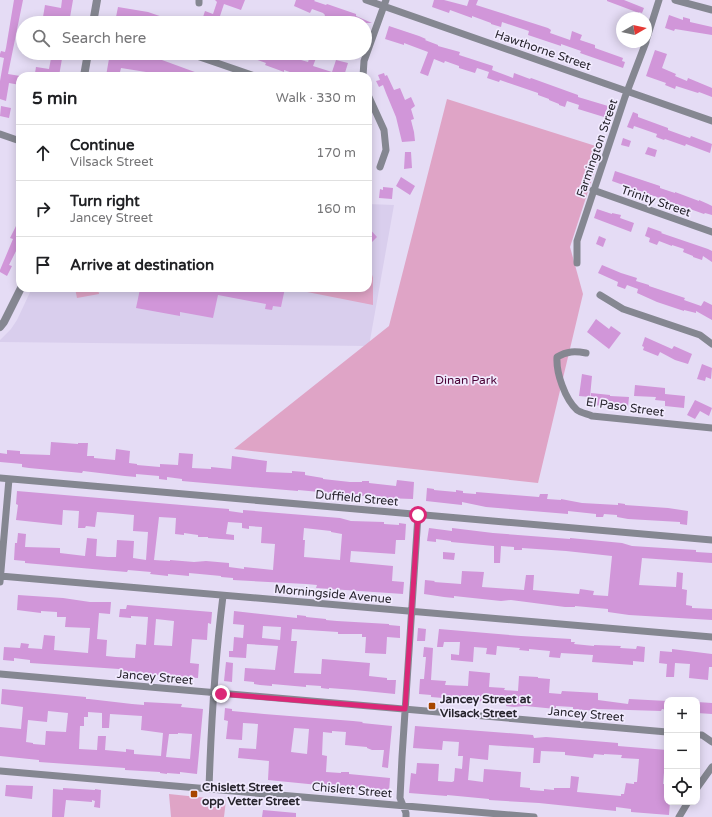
<!DOCTYPE html>
<html lang="en">
<head>
<meta charset="utf-8">
<style>
	body { margin:0; font-family:"Varela Round",sans-serif; background:#f2f2f2; color:#202124 }
	.controls { position:absolute; right:12px; bottom:12px; display:grid; overflow:hidden; border-radius:8px; box-shadow:0 2px 10px #0003 }
	.controls button { width:36px; height:36px; display:grid; place-items:center; padding:0; border:0; border-bottom:1px solid #e0e0e0; background:#fff; color:#202124; font:20px sans-serif }
	.compass { position:absolute; left:616px; top:12px; width:36px; height:36px; border-radius:50%; background:#fff; box-shadow:0 2px 10px #0003; rotate:81deg }
	.stop { position:absolute; width:12px; height:12px; margin:-9px; border:3px solid #db2777; border-radius:50%; background:#fff }
	.stop.end { background:#db2777; border-color:#fff; box-shadow:0 1px 4px #0008 }
	.list { margin:0; padding:0; list-style:none }
	h2 { display:flex; justify-content:space-between; align-items:center; height:52px; margin:0; padding:0 16px; font-size:17px }
	h2 small { font-size:13px; font-weight:400; color:#757577 }
	.list li { display:grid; grid-template-columns:26px 1fr auto; gap:12px; align-items:center; box-sizing:border-box; height:56px; padding:0 16px; border-top:1px solid #e0e0e0 }
	.list b { display:block; font-size:15px; white-space:nowrap }
	.list p { margin:0; font-size:13px; white-space:nowrap; color:#757577 }
	.list em { font-size:13px; font-style:normal; color:#757577 }
	.icon { flex:none; width:22px; height:22px; fill:none; stroke:currentColor; stroke-width:2; stroke-linecap:round; stroke-linejoin:round }
	.map { position:relative; flex:none; width:712px; height:817px; overflow:hidden }
	.search { position:absolute; background:#fff; box-shadow:0 2px 10px #0003; left:16px; top:16px; width:356px; height:44px; display:flex; align-items:center; gap:10px; box-sizing:border-box; padding:0 14px; border-radius:22px; color:#757577; font-size:15px }
	.panel { position:absolute; background:#fff; box-shadow:0 2px 10px #0003; left:16px; top:72px; width:356px; height:220px; border-radius:12px }
	.map>svg:first-child { display:block }
	.built { fill:#d9ceed }
	.green { fill:#dfa4c6 }
	.building { fill:#d196d9; fill-rule:evenodd }
	.lines { fill:none; stroke-linecap:round; stroke-linejoin:round }
	.minor { stroke:#858791; stroke-width:7 }
	.tertiary { stroke:#858791; stroke-width:8 }
	.route { stroke:#db2777; stroke-width:5 }
	.poi-dot { fill:#a74600; stroke:#f1eafe; stroke-width:1.5 }
	.labels { text-anchor:middle; stroke-width:3.5; stroke-linejoin:round; paint-order:stroke }
	.street-label { font-size:12px; fill:#28252e; stroke:#f1eafe }
	.park-label { font-size:12px; fill:#4c0437; stroke:#f1eafe }
	.poi-label { font-size:12px; font-weight:bold; fill:#28252e; stroke:#f1eafe; text-anchor:start }
</style>
</head>
<body>
<div class="map">
<svg width="712" height="817" viewBox="0 0 712 817">
	<rect width="100%" height="100%" fill="#e5dcf5"/>
	<path class="built" d="M368,204l26,1 -25,141 -369,-4v-2l11,-11 6,-9 15,-32h336z"/>
	<path class="green" d="M447,99l155,49 -32,99 13,47 -45,189 -304,-34 155,-123z
		M368,261l5,17v27l-76,-15v-2h71z
		M75,288h23l1,6 -22,4z
		M169,794l57,6 -2,17h-53z"/>
	<path class="building" d="M14,0h9l-15,74 12,2v9l-11,-2 -3,18 -6,-2v-18l4,-23 -4,-1v-3l1,-3 4,1 1,-4z
		M62,0h11l-4,23h-10v-3l-16,-3 2,-12 16,3z
		M215,0h30l-4,10 -17,-6 -4,12 16,6v1h-35l4,-12 8,3 4,-12z
		M296,0h19l-1,1 12,4 1,-1 29,10v2l16,7h-29l1,-2 -13,-4 -1,3 -6,-2 1,-3 -2,-2 -11,-4 -2,4 -16,-7z
		M434,0h10l23,6 2,-6h9l-2,5 72,23 3,2 -1,3 20,7 2,-9 10,4 -2,5 15,5v3l28,10 -1,3 3,1 -2,6 -43,-15 1,-2 -20,-7v2l-33,-11 1,-4 -27,-9 -1,5 -10,-3v-1l-19,-7v2l-22,-8 -1,3 -17,-6z
		M607,0h17l20,8 -2,5 -3,-1v1l-32,-12z
		M118,7l30,5 32,11h-31l-11,-4v2l-22,-4z
		M669,15l14,5v-3l7,2v3l22,5v8l-37,-6 -1,2 -9,-3z
		M389,26l30,10 7,3 -1,1 13,5v1l22,6 -1,3 34,11 -1,4 21,8 1,-5 16,6 1,-1 47,17v2l30,9 -4,11 -26,-8 1,-4 -12,-4 -2,6 -6,-2v-1l-10,-4v-1l-11,-4v-2l-38,-13 -1,2 -12,-4 2,-6 -12,-4 -2,5 -16,-5v-2l-14,-5 -1,2 -10,-4 -6,17 -8,-3 8,-21 -24,-9v2l-19,-6z
		M655,50l12,4 -5,14 14,6 -1,2 12,5 1,-3 24,10v9l-13,-5 -1,1 -22,-7 -1,3 -10,-4 1,-2 -20,-7z
		M52,53h11l-4,23 -24,-3 1,-6 13,2z
		M110,53h26l26,7 41,15v1h-58l1,-4 -25,-4 -2,8h-13z
		M240,53h29l14,5 1,-3 24,7 3,-9h7l-5,13 19,6 4,-12 12,3 -4,13h-43l-17,-6v2l-8,-3 -11,-4 1,-2 -26,-9z
		M384,73l1,3 2,-1 7,15 6,-2 5,12 6,-3 4,9 -4,3 3,10 -3,1 3,12 1,9 -13,1 -6,-25 -10,-24 -3,-8 -4,2 -3,-6 4,-1 -2,-5z
		M1,106l10,2 -2,10 -9,-2z
		M633,112l5,2v3l30,11v2l22,8 1,-2 21,8 -2,9 -24,-9 -1,2 -20,-7 -1,1 -8,-3 1,-3 -23,-8 -1,3 -6,-2z
		M623,138l8,3 -2,6 -8,-2z
		M648,147l9,3 -2,7 -10,-3z
		M405,152h6l1,16 -8,1z
		M615,171l45,15v2l15,5v-1l24,9v-1l9,4 4,2v9l-7,-2 -1,1 -92,-33z
		M401,177l14,9 -5,9 -14,-9z
		M383,187l10,1 -1,11 -13,-1 1,-9 3,1z
		M597,209l15,5v-1l9,2 -1,3 14,5 -3,9 -37,-14z
		M20,218v25l-11,22 3,1 -5,10 -7,-4v-2l13,-31 -3,-1z
		M368,227l9,10 -6,6 -3,-4z
		M648,227l14,5 -1,1 47,16 4,2v11l-9,-6 -1,4 -9,-3v-1l-10,-4 1,-3 -12,-4v1l-13,-5 -2,4 -8,-3 1,-4 -5,-2z
		M599,236l7,3 -3,8 -7,-3z
		M602,265l19,8 16,5 -1,3 13,4v1l36,12 -1,2 17,6 3,-5 8,4v15l-16,-9v2l-12,-3v1l-27,-9 -20,-9 1,-4 -11,-4 -2,4 -8,-3 1,-4 -20,-9z
		M149,288h136l-4,19 -8,-1 -1,4 -7,-1 1,-5 -48,-9 -5,23 -33,-6v4l-44,-8 4,-19 9,1z
		M596,319l13,10 2,-3 10,7 -12,16 -22,-17z
		M645,337l27,12 2,-3 18,8 -4,10 -13,-4 -15,-8 -2,4 -15,-6 1,-3 -2,-1z
		M702,364l10,4 -1,11 -5,-2 -1,4 -8,-2z
		M582,374l10,2 -2,21 -11,-1z
		M635,385l30,3v6l20,2 -1,12 -19,-2v-5l-10,-1 1,-3 -22,-1z
		M591,393l19,2v1l19,1 -1,10 -38,-2z
		M695,400l17,8 -3,8 -9,-5 -5,8 -8,-4z
		M51,442l27,2v-1h10l-1,13h7v2l21,2 1,-11 14,2 -1,12 8,1v1l23,2v-3l18,1 1,-12 14,1 -1,14 19,1v-2l20,2 1,-13 35,5 -1,11 26,1v-2l13,1v3l18,3v1l27,3h12v-1h7v2l27,3 1,-6 17,2 -1,17 -29,-1 -86,-8v1l-105,-9 -11,-1v-2l-15,-2v3l-8,-1v-3l-23,-2v3l-11,-1 -42,-5 -1,2 -53,-5 -7,-1v-3l-22,-2v-9l7,1v-4l13,1v3l30,1z
		M427,488l7,1v1l22,2v-2l7,1v2l13,1v-2l63,5 1,-3h8l-1,5 14,1v-1l21,4 36,2v-2l7,1v1l43,3 20,3 -1,14 -7,-1v-2l-52,-3 -11,-2v-2l-13,-1 -1,3h-7v-3l-28,-3v3l-82,-7 -24,-5v3l-36,-4z
		M17,491l200,17 12,1v2l14,2v-3l97,8 11,3 33,1v2l15,1v-2l7,1 -1,16h-9l-1,14 -44,-3 -1,11 43,4 -1,15 12,1 -1,12 -87,-6 1,-3 -11,-1 -73,-4v-2l-12,-1v-1l-32,-3v3l-21,-2v2l-18,-2 1,-2 -23,-2 -1,2 -12,-1 -90,-8v-2l-11,-1 1,-17h2l1,-10 8,1 -1,13 35,1v5l25,3 2,-18 10,1 -1,17 12,1h8l1,-17 17,1 -1,17 13,2 2,-28 -15,-1 1,-16 -22,-2 -15,-1 -2,15 -9,-1 -1,2h-7l1,-17 -16,-1 -1,15 -46,-5 2,-15 -2,-1zM159,517l17,1 -1,16 9,1v-2l14,2v2h10v1l26,2v-5l-8,-1 2,-12 14,1v5l7,1v-3l13,1 -1,16 14,1 -2,26 -29,-3v2l-15,-2v-4l-23,-2 -12,1 -24,-2v1l-16,-1zM304,528l27,3v1l11,2 -2,26 -36,-3 1,-17h-2z
		M429,528l23,3v-3l41,5 77,6v-1l52,5 10,3 64,4v2l16,1v10l-70,-5 -3,27 37,2 1,-15 6,1 -1,16 5,1 -1,15 6,1v2l20,1v11l-83,-5 -21,-3v-3l-33,-3v1h-10l-54,-7 -10,1 -47,-5v2l-10,-1 -20,-3 1,-14 10,1 -1,1 27,2 1,-13 22,1 -2,15 42,3 2,-15h8l-1,15 46,4 1,-5 14,2 -1,4 15,1 4,-40 -46,-5 -44,-3v2h-8v-3l-13,-1 -1,17h-6v-17l-43,-4v-1l-15,-2v3l-9,-1z
		M443,552l12,1 -1,7 -11,-1z
		M18,595l45,3 27,4h21l-1,12 -11,-1 -2,26 10,1 -1,16 10,1 19,1 1,-14 10,1 2,-28 -17,-1v2l-12,-1 1,-8h6l1,-4 85,7 -1,12 -3,-1 -1,17 -15,-1 -2,24 9,1 -1,14 -58,-4v-1l-21,-2v-2l-89,-6v-3l-16,-2v3l-11,-1 1,-13 16,1 1,-5 8,1 -1,4 14,1 2,-14 11,1 -1,14 34,3 2,-25 -25,-1 1,-10h-9v-5l-16,-1v2l-24,-3zM156,619l18,2 -2,25 -18,-1z
		M234,611l63,7v-3l9,1v1l20,2v1l11,1 52,3v1l11,1v12l-13,-1 -1,17 -21,-1 1,-16h-4v-3h-24v-2l-46,-3 -1,12h6l-3,32 27,1 1,-15 48,4 -1,13 18,2v2h9l-1,14 -40,-4 -26,-2v1l-8,-1v-2l-15,-1v2l-34,-3v2l-12,-1 -6,-1v-2l-10,-1 1,-13 30,2 3,-24 -31,-2 -1,14 -17,-1v-6h4l1,-14 9,1 1,-13 -11,-1zM263,626l18,1 -1,13 -18,-2z
		M418,628l8,1 -1,12h-8z
		M439,629l82,7 50,3v3h4l-1,2 20,2v-1l27,1 -1,2 16,1 1,-3 8,1 -1,15 -11,-1v4l-41,-3 1,-7 -32,-2 -1,5 -11,-1 1,-6 -21,-2v2l-10,-1 1,-2 -23,-2 -1,9 -10,-1 1,-6 -13,-1 -1,15 -22,-2v-6l8,1 1,-13h-16l-1,5h-6z
		M424,647l9,1 -2,32 15,1 -1,4 23,1 1,-15 21,2 -1,14 16,1 -1,2 14,1 1,-15 19,1v1l12,1 -1,14 12,1 1,-3 36,2v7l30,4 1,-5 38,2v9l-5,-1 -1,2 -64,-2v2l-24,-2v-2l-17,-1v3l-31,-3 -11,1 -8,-1 1,-3 -32,-2v-1l-20,-2v1l-24,-2v-2l-12,-1 1,-15h4l2,-22h-3z
		M672,649l40,5v13h-3l-1,13 -19,-2 1,-14 -15,-1 -1,14h-8l1,-13 -8,-1 1,-12 12,1z
		M226,662l7,1 -1,19 -8,-1z
		M2,689l84,8v2h3l43,5 12,1v-3l38,2 -1,3 22,2 -6,65 -17,-2v2l-13,-1v1l-7,-1v-1l-35,-2v-2l-86,-6v-2l-39,-4v-29l21,2 2,-22 -22,-3zM48,711l20,2 -2,19 -20,-1 -1,14 -12,-1v-1l-7,-1 2,-22 19,2zM88,712l14,1v15h7l1,-14 32,2 -1,14 22,3 -2,23 -27,-2v-4l-8,-1v3l-21,-2 1,-14h-8l-1,14 -18,-1 1,-23h4v-9h4zM178,733l14,1 -2,25 -24,-2 3,-23h9z
		M697,702l15,1v11l-15,-1z
		M225,708l7,1v2l32,3 89,7 10,1 -1,1 30,3 -4,42 -6,-1 2,-17h-12l-5,-2v-1l-22,-2 1,-13 -14,-1v2l-9,-1 -1,23 5,1 -1,16 15,1v-1h8v2l41,4 -1,14 -121,-12 1,-19 -31,-3 1,-10 17,1 2,-25 -15,-1 -1,17 -16,-1 2,-18 -4,-1zM294,728l15,1 -2,25 -16,-2z
		M415,726l118,9 1,3 12,-1 72,6v3l49,4v11h-2l-2,23h4v18h3l-1,13 -38,-3v-3l-15,-2v4l-77,-8 -50,-3v-1l-42,-4v1l-38,-3 2,-20 5,1 1,-11 22,1 -1,17 14,1 2,-1 1,-13 7,1 1,-13h-5l1,-14 -16,-1 -1,9 -29,-2zM489,745l45,3 -1,15h7l1,-12 24,1v3l19,2 9,1 1,-4 10,1v-1l18,1 -1,3 18,1 -2,23h-3v2l-8,-1 -2,11h-3v2l-44,-4 2,-15 -8,-1 -1,12h-16v2l-10,-1v2l-14,-1v-2l-10,-1 1,-15 -37,-3 -1,13 -15,-2 2,-22 18,2z
		M6,785l27,1 -1,13 -27,-3z
		M63,788l32,2v-1l6,1 -1,18 -6,-1 1,-6 -3,-1v2l-26,-2 -2,17h-12l1,-28 10,1z
		M263,810l33,3v4h-34z"/>
	<g class="lines">
		<path class="minor" d="M366,0l346,121
			M675,0l37,10
			M199,3v-3
			M646,41l13,-41
			M188,53l67,23
			M363,76l1,-15 22,-61
			M368,95l16,35 2,20 -6,17
			M0,134l20,7
			M593,190l119,42
			M577,263v-22l48,-144 21,-55
			M600,295l23,14 77,26 12,9
			M586,353c-11,-2 -19,-2 -29,4 -1,16 8,42 20,53 4,3 11,4 15,6l120,12
			M0,478l712,62
			M0,576l712,61
			M0,582l9,-103
			M0,674l667,58
			M697,735h5l10,7
			M0,771l534,46
			M697,788l15,-21
			M209,789c2,-64 6,-129 14,-193
			M406,817v-4l-6,-15 2,-41 16,-242
			M679,817l9,-15"/>
		<path class="tertiary" d="M93,23l4,-23
			M84,76l4,-23
			M0,327l4,-5 17,-34"/>
	</g>
	<g class="lines">
		<path class="route" d="M221,694l184,15 13,-194"/>
	</g>
	<g class="poi-dot">
		<rect x="428" y="702" width="8" height="8" rx="2"/>
		<rect x="190" y="790" width="8" height="8" rx="2"/>
	</g>
	<g class="labels">
		<g class="street-label">
			<text transform="translate(543 50) rotate(19)" y="4">Hawthorne Street</text>
			<text transform="translate(597 148) rotate(-71)" y="4">Farmington Street</text>
			<text transform="translate(656 201) rotate(19)" y="4">Trinity Street</text>
			<text transform="translate(625 407) rotate(8)" y="4">El Paso Street</text>
			<text transform="translate(357 498) rotate(5)" y="4">Duffield Street</text>
			<text transform="translate(333 594) rotate(5)" y="4">Morningside Avenue</text>
			<text transform="translate(155 677) rotate(5)" y="4">Jancey Street</text>
			<text transform="translate(586 714) rotate(5)" y="4">Jancey Street</text>
			<text transform="translate(352 790) rotate(5)" y="4">Chislett Street</text>
		</g>
		<g class="park-label">
			<text x="466" y="384">Dinan Park</text>
		</g>
		<g class="poi-label">
			<text x="440" y="703">Jancey Street at<tspan x="440" dy="14">Vilsack Street</tspan></text>
			<text x="202" y="791">Chislett Street<tspan x="202" dy="14">opp Vetter Street</tspan></text>
		</g>
	</g>
</svg>
<div class="controls">
<button>+</button>
<button>−</button>
<button><svg class="icon" aria-label="locate" viewBox="0 0 24 24"><circle cx="12" cy="12" r="6"/><path d="M12 2v4M12 18v4M2 12h4M18 12h4"/></svg></button>
</div>
<svg class="compass" viewBox="-18 -18 36 36"><path d="M0-13l5 13h-10z" fill="#e53935"/><path d="M0 13l5-13h-10z" fill="#757577"/></svg>
<div class="stop" style="left:418px;top:515px"></div>
<div class="stop end" style="left:221px;top:694px"></div>
<div class="search"><svg class="icon" aria-label="search" viewBox="0 0 24 24"><circle cx="10" cy="10" r="6"/><path d="M15 15l6 6"/></svg>Search here</div>
<section class="panel">
<h2>5 min<small>Walk · 330 m</small></h2>
<ul class="list">
<li><svg class="icon" aria-label="ahead" viewBox="0 0 24 24"><path d="M12 20V5M6 11l6-6 6 6"/></svg><div><b>Continue</b><p>Vilsack Street</p></div><em>170 m</em></li>
<li><svg class="icon" aria-label="right" viewBox="0 0 24 24"><path d="M7 20v-9h11M14 6l5 5-5 5"/></svg><div><b>Turn right</b><p>Jancey Street</p></div><em>160 m</em></li>
<li><svg class="icon" aria-label="arrive" viewBox="0 0 24 24"><path d="M6 21V4h12l-3 4 3 4H6"/></svg><div><b>Arrive at destination</b></div></li>
</ul>
</section>
</div>
</body>
</html>
